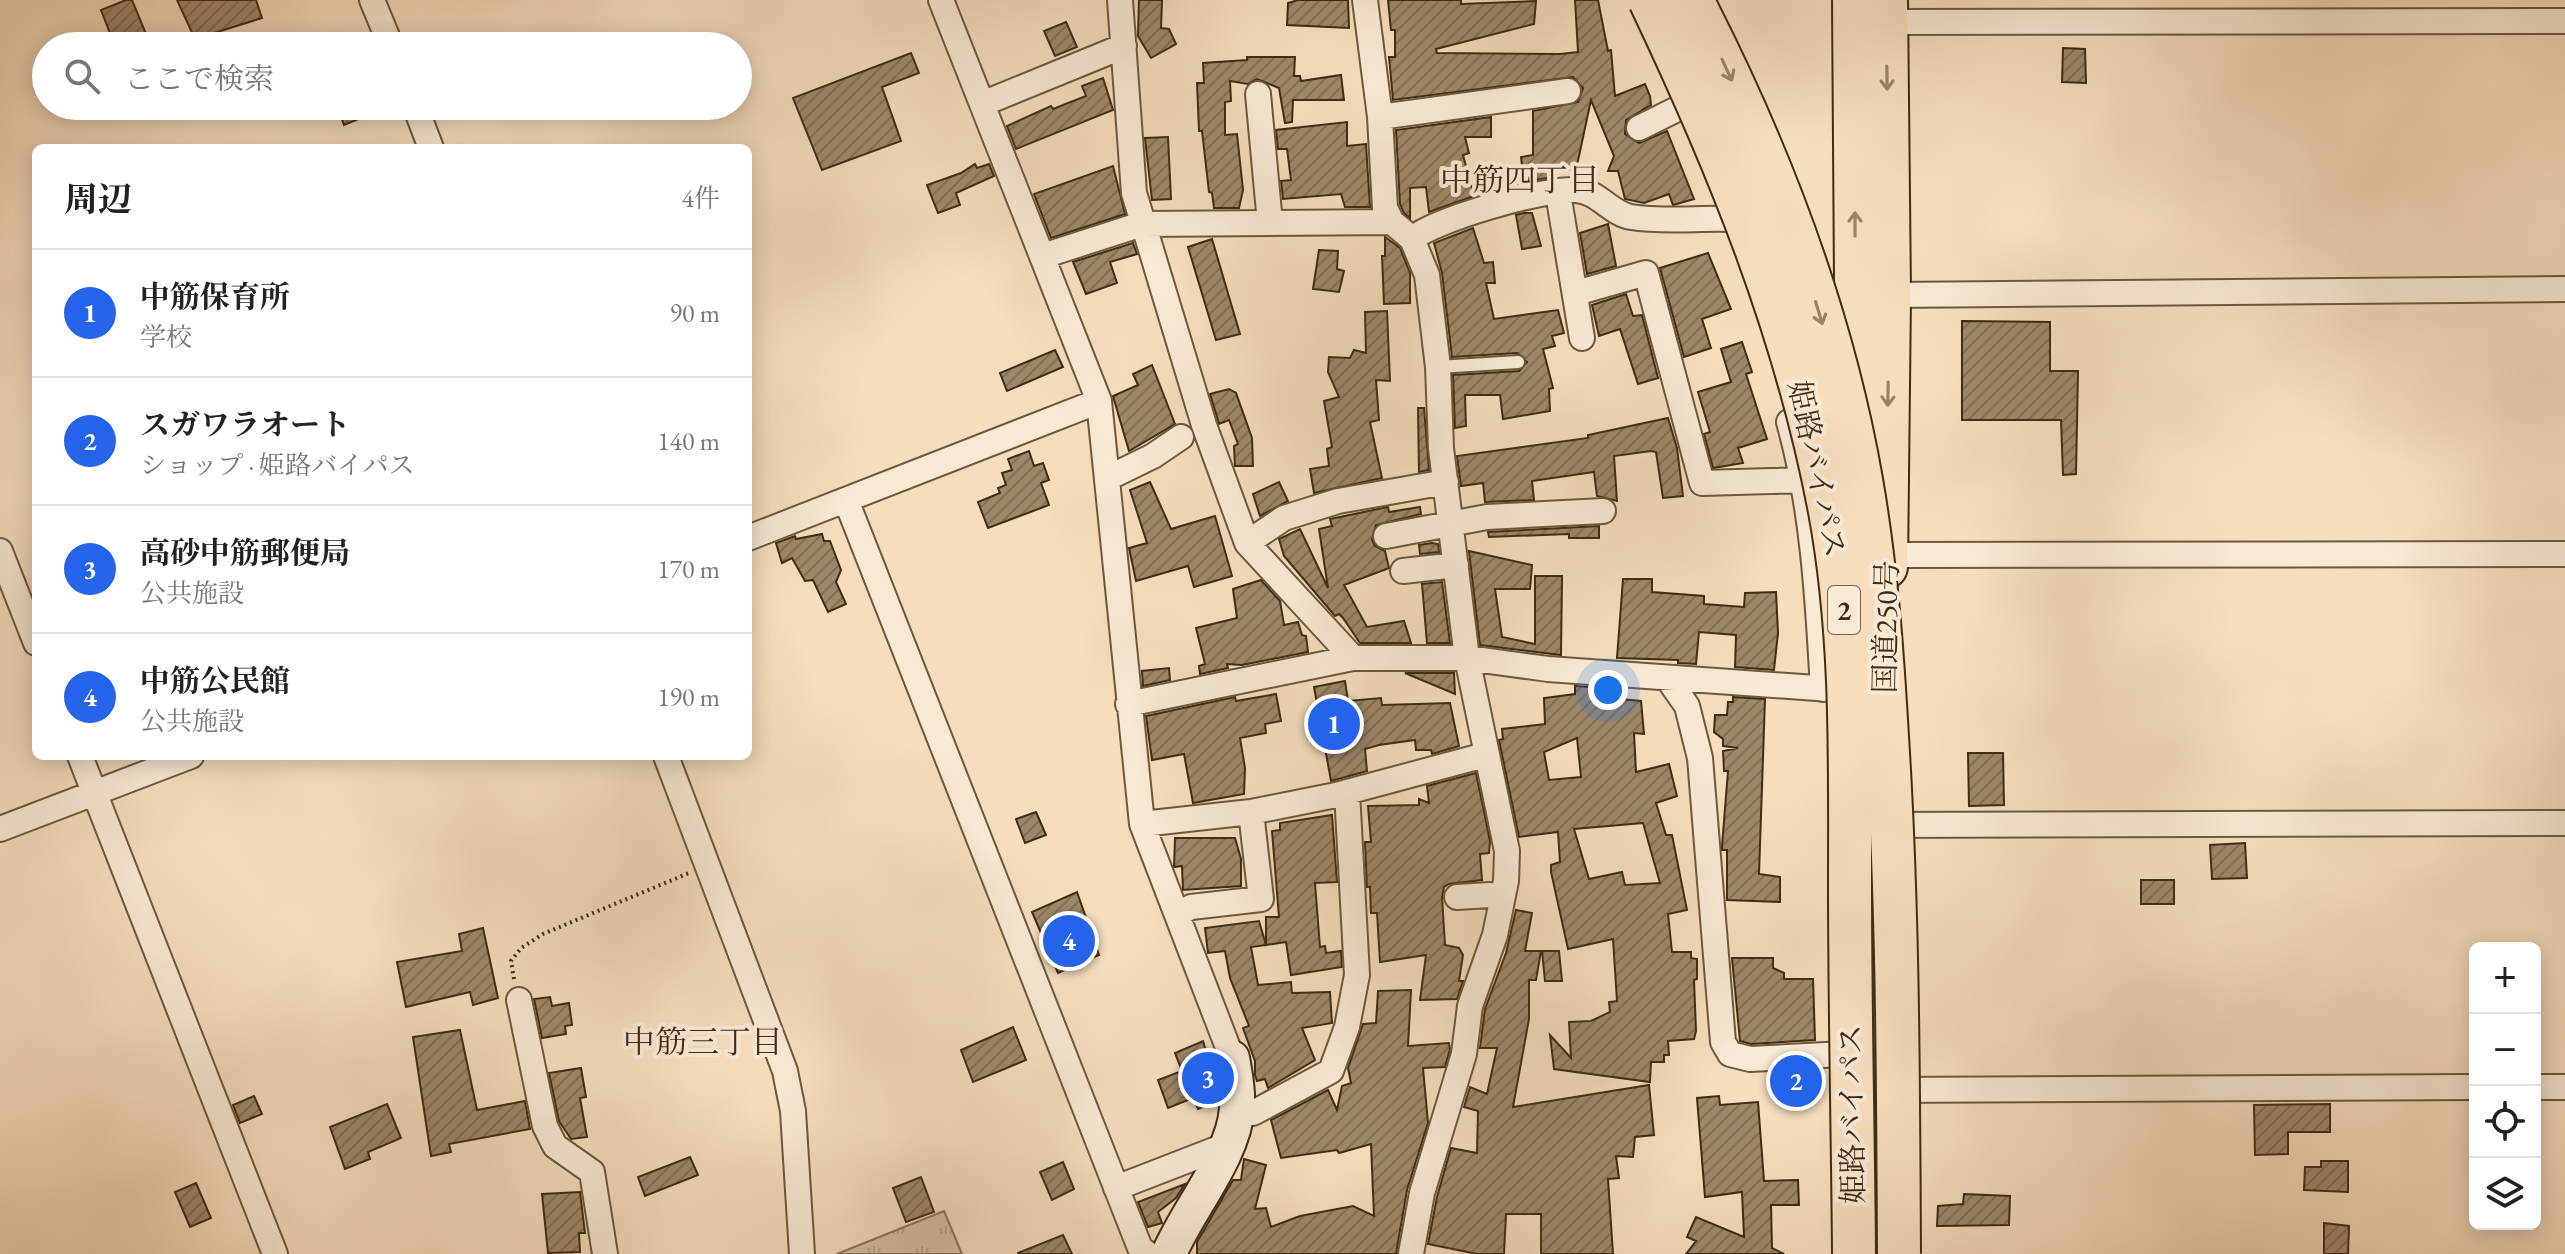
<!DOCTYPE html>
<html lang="ja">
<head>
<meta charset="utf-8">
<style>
	body { margin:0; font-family:"EB Garamond","Noto Serif JP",serif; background:#f6f6f6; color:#222 }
	.controls { position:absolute; right:24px; bottom:24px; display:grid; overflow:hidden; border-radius:12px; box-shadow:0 4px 20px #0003 }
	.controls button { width:72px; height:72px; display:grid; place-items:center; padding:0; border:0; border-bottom:2px solid #e0e0e0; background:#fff; color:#222; font:40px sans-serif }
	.you { position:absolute; left:1608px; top:690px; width:28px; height:28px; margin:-20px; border:6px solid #fff; border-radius:50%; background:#1a73e8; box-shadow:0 0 0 12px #1a73e833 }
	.badge { display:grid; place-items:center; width:52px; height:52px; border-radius:50%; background:#2563eb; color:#fff; font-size:26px; font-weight:700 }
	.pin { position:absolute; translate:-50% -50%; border:4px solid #fff; box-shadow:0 2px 8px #0006 }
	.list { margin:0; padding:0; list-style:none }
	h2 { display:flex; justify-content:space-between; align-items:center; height:104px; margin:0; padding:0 32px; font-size:34px }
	h2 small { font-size:26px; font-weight:400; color:#767676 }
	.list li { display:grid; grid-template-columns:52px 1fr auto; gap:24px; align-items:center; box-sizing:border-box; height:128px; padding:0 32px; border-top:2px solid #e0e0e0 }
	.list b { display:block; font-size:30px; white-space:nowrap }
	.list p { margin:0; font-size:26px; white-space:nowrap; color:#767676 }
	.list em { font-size:26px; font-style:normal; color:#767676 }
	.icon { flex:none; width:44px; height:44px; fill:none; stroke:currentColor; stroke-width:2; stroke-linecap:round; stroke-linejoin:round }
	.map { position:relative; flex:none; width:2565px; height:1254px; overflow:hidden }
	.search { position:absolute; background:#fff; box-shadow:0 4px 20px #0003; left:32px; top:32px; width:720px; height:88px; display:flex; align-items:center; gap:20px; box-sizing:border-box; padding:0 28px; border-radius:44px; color:#767676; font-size:30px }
	.panel { position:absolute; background:#fff; box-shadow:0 4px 20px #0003; left:32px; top:144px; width:720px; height:616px; border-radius:12px }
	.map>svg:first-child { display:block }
	.grass { fill:url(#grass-tufts); stroke:#8a765a; stroke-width:2 }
	.building { fill:url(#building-hatch); stroke:#3f2c12; stroke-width:2; fill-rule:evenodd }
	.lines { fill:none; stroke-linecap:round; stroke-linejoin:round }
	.lane-casing { stroke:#6c583d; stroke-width:16 }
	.street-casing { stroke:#6c583d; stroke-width:28 }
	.secondary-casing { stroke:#3f2c12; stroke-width:38 }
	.highway-casing { stroke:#3f2c12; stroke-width:46 }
	.path { stroke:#3f2c12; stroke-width:4; stroke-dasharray:2 4; stroke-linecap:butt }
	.lane { stroke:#f8e9d5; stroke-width:12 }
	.street { stroke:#f8e9d5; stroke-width:24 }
	.secondary { stroke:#f8e9d5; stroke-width:34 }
	.highway { stroke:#f5ddbe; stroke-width:42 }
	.highway-bridge-casing { stroke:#3f2c12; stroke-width:46; stroke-linecap:butt }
	.highway-bridge { stroke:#f5ddbe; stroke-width:42 }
	.oneway { stroke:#9a8468 }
	.labels { text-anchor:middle; stroke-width:8; stroke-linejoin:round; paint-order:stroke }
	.shield { fill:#f8e9d5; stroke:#76654c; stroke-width:2 }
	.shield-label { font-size:28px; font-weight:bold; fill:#3f2c12 }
	.street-label { font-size:30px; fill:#3f2c12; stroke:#f8e9d5 }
	.neighbourhood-label { font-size:32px; fill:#3f2c12; stroke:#f8e9d5 }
</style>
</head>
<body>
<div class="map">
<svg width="2565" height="1254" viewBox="0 0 2565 1254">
	<defs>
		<pattern id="grass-tufts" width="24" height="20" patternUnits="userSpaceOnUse" patternTransform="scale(2)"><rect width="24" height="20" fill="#d6bfa1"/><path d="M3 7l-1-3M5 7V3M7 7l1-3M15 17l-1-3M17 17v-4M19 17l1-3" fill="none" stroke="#b9a48a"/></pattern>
		<pattern id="building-hatch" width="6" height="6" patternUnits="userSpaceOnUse" patternTransform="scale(2)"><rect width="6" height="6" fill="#9e886b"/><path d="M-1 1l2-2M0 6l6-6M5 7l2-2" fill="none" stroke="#826f57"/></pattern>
	</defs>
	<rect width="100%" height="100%" fill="#f5ddbe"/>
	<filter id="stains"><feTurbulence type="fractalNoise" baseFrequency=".0025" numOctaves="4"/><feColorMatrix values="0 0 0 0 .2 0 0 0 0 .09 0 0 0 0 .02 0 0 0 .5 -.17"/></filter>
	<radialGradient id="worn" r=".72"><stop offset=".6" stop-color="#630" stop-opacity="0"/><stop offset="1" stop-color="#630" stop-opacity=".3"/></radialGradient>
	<path class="grass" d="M944,1211l18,43h-125z"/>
	<path class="building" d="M126,0h6l19,46h-36l-14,-36z
		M177,0h79l6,18 -67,21z
		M1139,0h23l-1,28 8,1 7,15 -25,14 -13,-22z
		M1298,0h50l1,28 -62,-3 1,-22z
		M1388,0h73v4l75,-3 -2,23 -98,25 1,4 123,1 18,-2 -3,-52h23l10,51 3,-1 4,46 30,-12 5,12 1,9 -25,15 -1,14 14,9 28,-12 27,68 -21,6 -4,-11 -25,9 -19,-4 -7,-28h-10l6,-15 -23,-56 -15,70 -24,-1 1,8 -29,5 -3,-25 12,-2v-44l45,-9 5,-14 -10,-11 -180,23 -4,-43h6v-27h-4z
		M1066,22l11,25 -22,9 -11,-25z
		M2063,48l22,1 1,34 -24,-1z
		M911,53l8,20 -37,14 19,54 -79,29 -29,-72z
		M1247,57h48l-1,19h6l1,5 40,-6 3,25h-51l-1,22 -7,1 -6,-35 -22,-9 -9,5 -18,-3 1,20 -6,1v33l12,-1 6,56 -4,18h-25l-2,-15 -3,-1 -7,-61h-3l-2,-48h7l-1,-20 44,-3z
		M1103,78l10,32 -97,39 -9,-23 44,-20 2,3 33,-13 -4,-10z
		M337,106h51v1l-44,18z
		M1491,117v20h-26l4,16 -6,2 11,41 -45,16 -3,-25 -16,1v30l-6,-5 -4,-9 -4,-74z
		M1347,122v24l19,-2 4,63h-25l-4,-13 -58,5 -2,-18 10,-1 -4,-31h-9l-2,-19z
		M1168,137l3,62 -19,1 -7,-62z
		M975,164l2,4 12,-4 5,12 -38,17 4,12 -22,8 -11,-28 34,-12z
		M1113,166l12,48 -74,24 -17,-44z
		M1524,213h8l9,33 -19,3 -6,-34z
		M1608,224l8,42 -29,8 -7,-41z
		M1473,228l11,35 9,-1 2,21h-9l8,36 64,-9 6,23 -12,3 3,10 -12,3 10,39 -4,1 1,22 -47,8 -3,-24h-35l1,31 -11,2 -2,-53 66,-4 8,-9 -10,-9 -65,4 -10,-84 -8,-30z
		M1385,237l15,11 10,25v30l-26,1 -2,-48h3z
		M1212,239l28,95 -24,6 -28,-93z
		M1133,243l4,11 -27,8 7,21 -31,11 -13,-32z
		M1319,250l19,1 -1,18 7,2 -5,21 -26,-3z
		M1708,253l23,56 -29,10 9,29 -27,9 -24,-89z
		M1626,294l7,22 9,-1 16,63 -20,6 -18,-55 -21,7 -7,-31z
		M1387,311l3,70 -14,-1 3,40 -9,2 12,56 -68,15 -4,-24 19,-3 -2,-17 5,-2 -8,-46 15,-4 -11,-25 1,-15 21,1 4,-8 12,3 -1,-41z
		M1962,321l88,1v49h28l-2,103 -13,1 -2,-55h-99z
		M1742,342l10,30 -6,2 21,65 -29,9 5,15 -30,5 -9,-34 6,-2 -12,-40 33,-10 -10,-33z
		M1055,350l8,17 -56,24 -7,-18z
		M1152,365l23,59 -46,27 -16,-55 25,-11 -5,-11z
		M1229,389l7,4 16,45 1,28h-18l-1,-20 4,-2 -9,-24 -10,4 -1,-4 -8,-26z
		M1418,408h6l5,62 -10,2z
		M1668,418l9,30 6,48 -20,2 -7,-46 -5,-1 -37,5 3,45 -20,-5 -3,-24 -62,9 2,19 -49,2 -2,-19 -22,3 -4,-30 131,-18v-3z
		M1029,451l5,15 9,-3 6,17 -8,3 8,22 -61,23 -10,-26 22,-9 -2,-5 8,-3 -4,-12 10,-3 -4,-11z
		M1150,482l21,47 44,-13 17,60 -38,11 -6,-21 -52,15 -7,-33 18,-5 -17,-53z
		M1279,482l9,19 -28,15 -7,-22z
		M1388,507l1,5 31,-5 1,7 -45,11 -4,15 3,6 10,5 4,17 -45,17 23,42 37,-6 7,22h-51l-17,-25 -4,-4 -4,2 -51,-60 -5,-17 21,-10 28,59 -9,-59 13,-3 -2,-7z
		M1599,526v12h-30v-4l-80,3 -1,-5z
		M822,534l2,7h6l11,29 -5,12 10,22 -18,8 -15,-32 -8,1 -13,-23 -10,5 -6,-20 19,-7 1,3z
		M1432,543l6,1 1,8 -19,2 -1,-9z
		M1469,551l63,14 -2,24h-35l7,48 33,7v-68h27l-1,79 -81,-10z
		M1623,579h29v13l52,4v8l40,3 1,-14 31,-1 2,41 -4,37 -39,-3 1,-32 -37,-3 -3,32 -18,-1v-3l-61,-2z
		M1261,580l19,21 4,24 14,-3 4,13 4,1 2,16 -66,13 -15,-1 1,4 -28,6 -1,-8 6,-2 -9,-36 41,-10 -4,-29z
		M1442,582l8,61h-23l-5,-59z
		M1169,668l1,12 -27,6 -1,-15z
		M1405,673h49l1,21z
		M1345,681l3,20 33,-3 1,7 68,-2 9,43 -27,8 -1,-4h-15l-1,-10 -36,5 -14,4 2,22 -36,10 -17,-94z
		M1575,686l44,3 1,10 21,2 3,33 -10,-1 2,39 33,-8 8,32 -21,7 10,32h6l15,75 -19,4 4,38h19v6l6,1v20l-3,1 2,51 -2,8 -26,2 1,14h-5v7h-13l-1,20 -96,-13 -4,-34 21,23 -2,-36 22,-1 19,-9 -1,-10 8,-1 -4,-62 -45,10 -17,-77v-7l9,-3 -2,-30 -39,5 -20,-97 4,-1 -1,-10 43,-5 -1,-26 31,-4zM1577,738l4,39 -32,3 -5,-28zM1643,823l17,60 -35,2 -3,-13 -33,7 -15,-50z
		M1276,694l5,27 -16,3 1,9 -26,5 5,30 -1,26 -51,9 -9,-49 -32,6 -6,-44 89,-19 1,4z
		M1733,697l32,2 -6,175 21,3v25l-53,-2v-50h-5v-4l6,-75h-4l-1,-20 15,-3 -15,-2v-7l-9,-7 1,-17h12l1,-13h5z
		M1968,753h35l1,52 -35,1z
		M1476,773l14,68 -1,12 -9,1 2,26 -33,4 -5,3 -2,10 3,48 14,3 4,7 -4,26h4l-6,18 -37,1 6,-45 -46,7 -3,-49h-6l-1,-26h-3l-2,-45h6l-3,-36 51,-1v-6l10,4 -2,-17z
		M1036,812l10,23 -21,8 -9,-24z
		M1332,815l5,67 -22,1 5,64 5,-1 1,7 15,-2 1,16 -51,8 -5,-33 -20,3v-28h13l-7,-86 8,-1v-7z
		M1175,838h60l6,21v27l-58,4 -1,-24 -8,1z
		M2245,843l2,35 -35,1 -2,-34z
		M2141,880h33v24h-33z
		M1077,892l22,63 -41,18 -26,-61z
		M1516,910l16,3 -7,38h16l-5,29h-7v39l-16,88 136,-22 5,50 -19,2 -2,20 -17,-1 3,22 -11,1 5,75h-72v-40h-35l-2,40h-27l-49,-10 9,-47 14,-49 26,5 1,-42 -14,-4 6,-20 17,7 10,-46h-17l5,-39 21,-56z
		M1259,921l7,24 -15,2 7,38 33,-3 1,11 38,-1 2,31 -30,5 13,32 -47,28 -3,-9 -8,2 -2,-6v-14l-12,-33 6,-2 -19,-48 -5,-27 -17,2 -3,-25z
		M483,928l15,70 -25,7 -3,-13 -64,15 -9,-45 65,-11 -3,-17z
		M1542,951h17l3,30h-17z
		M1732,958h41v10l11,5v6h29l2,61 -64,4 -11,-3z
		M1411,990l-3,56 41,-3 1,6 -5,18 -22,1 5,55 -21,67 -11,64h-199v-12l36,-62h8l3,-21 22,6 -11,44 11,-1 5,19 29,-11 53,-10 21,10 -3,-72 -32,9 -2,-3 -56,8 -10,-38 57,-30 9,20 5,-24 9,-3 -3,-15 15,-44 13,-1 2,-32z
		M550,997l2,9 17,-3 3,22 -7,1 1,8 -24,4 -8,-39z
		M1013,1027l13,33 -53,22 -12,-32z
		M460,1030l17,80 48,-9 5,28 -81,15 2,8 -20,4 -18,-119z
		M1203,1041l6,20h3l5,40 -19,8 -5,-11 -25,10 -10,-28 24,-9 -7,-18z
		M581,1068l5,29 -6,1 7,39 -16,2 -12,-18 -10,-48z
		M1816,1070l1,15 -34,1 1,-14z
		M254,1096l8,18 -22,9 -7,-18z
		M1719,1096l1,9 38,-3 6,79 34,-1 1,25h-28l1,43 12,6h-98l10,-13 -9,-4 9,-20 48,20 -2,-45 -37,5 -8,-99z
		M387,1104l14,34 -33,14 2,7 -25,10 -15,-42z
		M2330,1104v28h-42v22l-33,1 -1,-50z
		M690,1157l8,18 -53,21 -7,-19z
		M2321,1161h27v31l-44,-2 1,-23h16z
		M1063,1162l11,27 -22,11 -12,-28z
		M921,1177l13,35 -28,10 -13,-34z
		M196,1183l15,35 -21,9 -15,-35z
		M1185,1184l-9,14 -18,14 4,11 -14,4 -10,-25z
		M580,1192l5,41h-6l1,19 -32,1 -6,-59z
		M1964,1194l46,2 -1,29 -72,1 1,-20 25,-2z
		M2324,1223l25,3 -1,28h-24z
		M1063,1235l9,19h-54v-1z"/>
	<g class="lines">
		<g class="lane-casing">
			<path id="lane" d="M1438,367l80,-5"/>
		</g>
		<g class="street-casing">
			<path id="street" d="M372,0l19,46
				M941,0l158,401 43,423 90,234
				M1120,0l14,193 70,232 43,118 106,115
				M1365,0l15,117 5,91 7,14 20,17 15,36 11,92 3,81 26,210 40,193 -1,30 -11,54 -25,71 -6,48 -42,139 -11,61
				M1886,22l679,-1
				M1258,94l12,129
				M982,104l142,-58
				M415,106l16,42
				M1380,117l188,-26
				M1639,128l44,-22
				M1558,193l24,145
				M1412,239c24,-20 132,-51 164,-49 22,1 35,24 55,27 31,5 67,1 99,2
				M1043,256l99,-32 250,-2
				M1576,293l70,-20 56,210 99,-3
				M1889,295l676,-6
				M1789,422c24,86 29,178 34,267
				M1108,478l45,-22 28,-19
				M846,500l294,748 8,6
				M1386,536l101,-19 116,-6
				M748,538l351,-137
				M1247,543l37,-25 54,-17 108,-19
				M0,551l36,92
				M1887,555l678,-1
				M1403,571l53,-6
				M1668,679l19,27 13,52 23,284 7,12 20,5 112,-6
				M1128,704l225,-46h114l81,11 311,22
				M80,756l195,498
				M666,756l119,315 8,40 9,143
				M1142,824l109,-12 85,-17 149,-40
				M1884,825l681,-2
				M0,829l191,-73
				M1457,897l33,-2 12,4
				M1178,914l13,-7 70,-8 -10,-87
				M519,1000l26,126 10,20 37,26 13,82
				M2535,1087h30
				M1887,1090l588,-3
				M1237,1110l16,3 78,-42 16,-44 10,-52 -10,-183
				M1116,1188l111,-43"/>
		</g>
		<g class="secondary-casing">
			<path id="secondary" d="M1169,1254c19,-45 65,-98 68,-146 1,-17 -2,-33 -5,-50"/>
		</g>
		<g class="highway-casing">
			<path id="highway" d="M1854,0l3,421
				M1886,0l3,295 -3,272"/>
		</g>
		<path class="path" d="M514,979l-3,-18 10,-13 22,-14 146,-61"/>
		<use href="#lane" class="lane"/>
		<use href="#street" class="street"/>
		<use href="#secondary" class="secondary"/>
		<use href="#highway" class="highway"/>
		<g class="highway-bridge-casing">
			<path id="highway-bridge" d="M1650,0c78,164 146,331 180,511 23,124 20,249 20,374 0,123 3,246 4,369
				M1692,0c77,150 140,314 169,480 15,86 21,171 26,257 11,173 11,344 12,517"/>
		</g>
		<use href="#highway-bridge" class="highway-bridge"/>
	</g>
	<defs><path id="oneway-shaft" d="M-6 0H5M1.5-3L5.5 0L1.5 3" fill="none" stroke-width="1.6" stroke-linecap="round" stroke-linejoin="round" transform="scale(2)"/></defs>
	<g class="oneway">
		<use href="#oneway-shaft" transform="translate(1727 70) rotate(65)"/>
		<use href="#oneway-shaft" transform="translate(1887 78) rotate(89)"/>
		<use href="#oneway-shaft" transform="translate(1855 224) rotate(-90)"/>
		<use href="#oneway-shaft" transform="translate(1819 313) rotate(73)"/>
		<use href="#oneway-shaft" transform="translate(1888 394) rotate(91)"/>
	</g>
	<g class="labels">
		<rect class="shield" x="1828" y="586" width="32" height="48" rx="6"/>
		<g class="shield-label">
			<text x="1844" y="620">2</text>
		</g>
		<g class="street-label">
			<text transform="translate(1817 469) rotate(78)" y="10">姫路バイパス</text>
			<text transform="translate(1886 627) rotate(-89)" y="10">国道250号</text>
			<text transform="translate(1852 1114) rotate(-91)" y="10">姫路バイパス</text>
		</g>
		<g class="neighbourhood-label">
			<text x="1520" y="191">中筋四丁目</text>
			<text x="703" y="1053">中筋三丁目</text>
		</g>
	</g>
	<rect width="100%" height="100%" filter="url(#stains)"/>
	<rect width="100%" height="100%" fill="url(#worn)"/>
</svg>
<div class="controls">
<button>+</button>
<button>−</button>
<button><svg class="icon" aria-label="locate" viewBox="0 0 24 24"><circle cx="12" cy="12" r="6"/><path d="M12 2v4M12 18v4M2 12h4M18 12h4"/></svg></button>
<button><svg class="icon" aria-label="layers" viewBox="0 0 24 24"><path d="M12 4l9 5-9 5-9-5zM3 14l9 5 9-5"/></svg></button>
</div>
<div class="you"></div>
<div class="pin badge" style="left:1334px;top:724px">1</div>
<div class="pin badge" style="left:1796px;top:1081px">2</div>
<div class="pin badge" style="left:1208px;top:1078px">3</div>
<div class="pin badge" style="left:1069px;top:941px">4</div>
<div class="search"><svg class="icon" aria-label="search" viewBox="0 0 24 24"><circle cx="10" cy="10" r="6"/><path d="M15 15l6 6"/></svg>ここで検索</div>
<section class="panel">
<h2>周辺<small>4件</small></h2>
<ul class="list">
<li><span class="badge">1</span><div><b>中筋保育所</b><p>学校</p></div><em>90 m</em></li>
<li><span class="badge">2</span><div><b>スガワラオート</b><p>ショップ · 姫路バイパス</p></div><em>140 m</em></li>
<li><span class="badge">3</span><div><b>高砂中筋郵便局</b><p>公共施設</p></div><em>170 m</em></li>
<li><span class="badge">4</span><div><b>中筋公民館</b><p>公共施設</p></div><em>190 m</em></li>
</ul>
</section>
</div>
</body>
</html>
